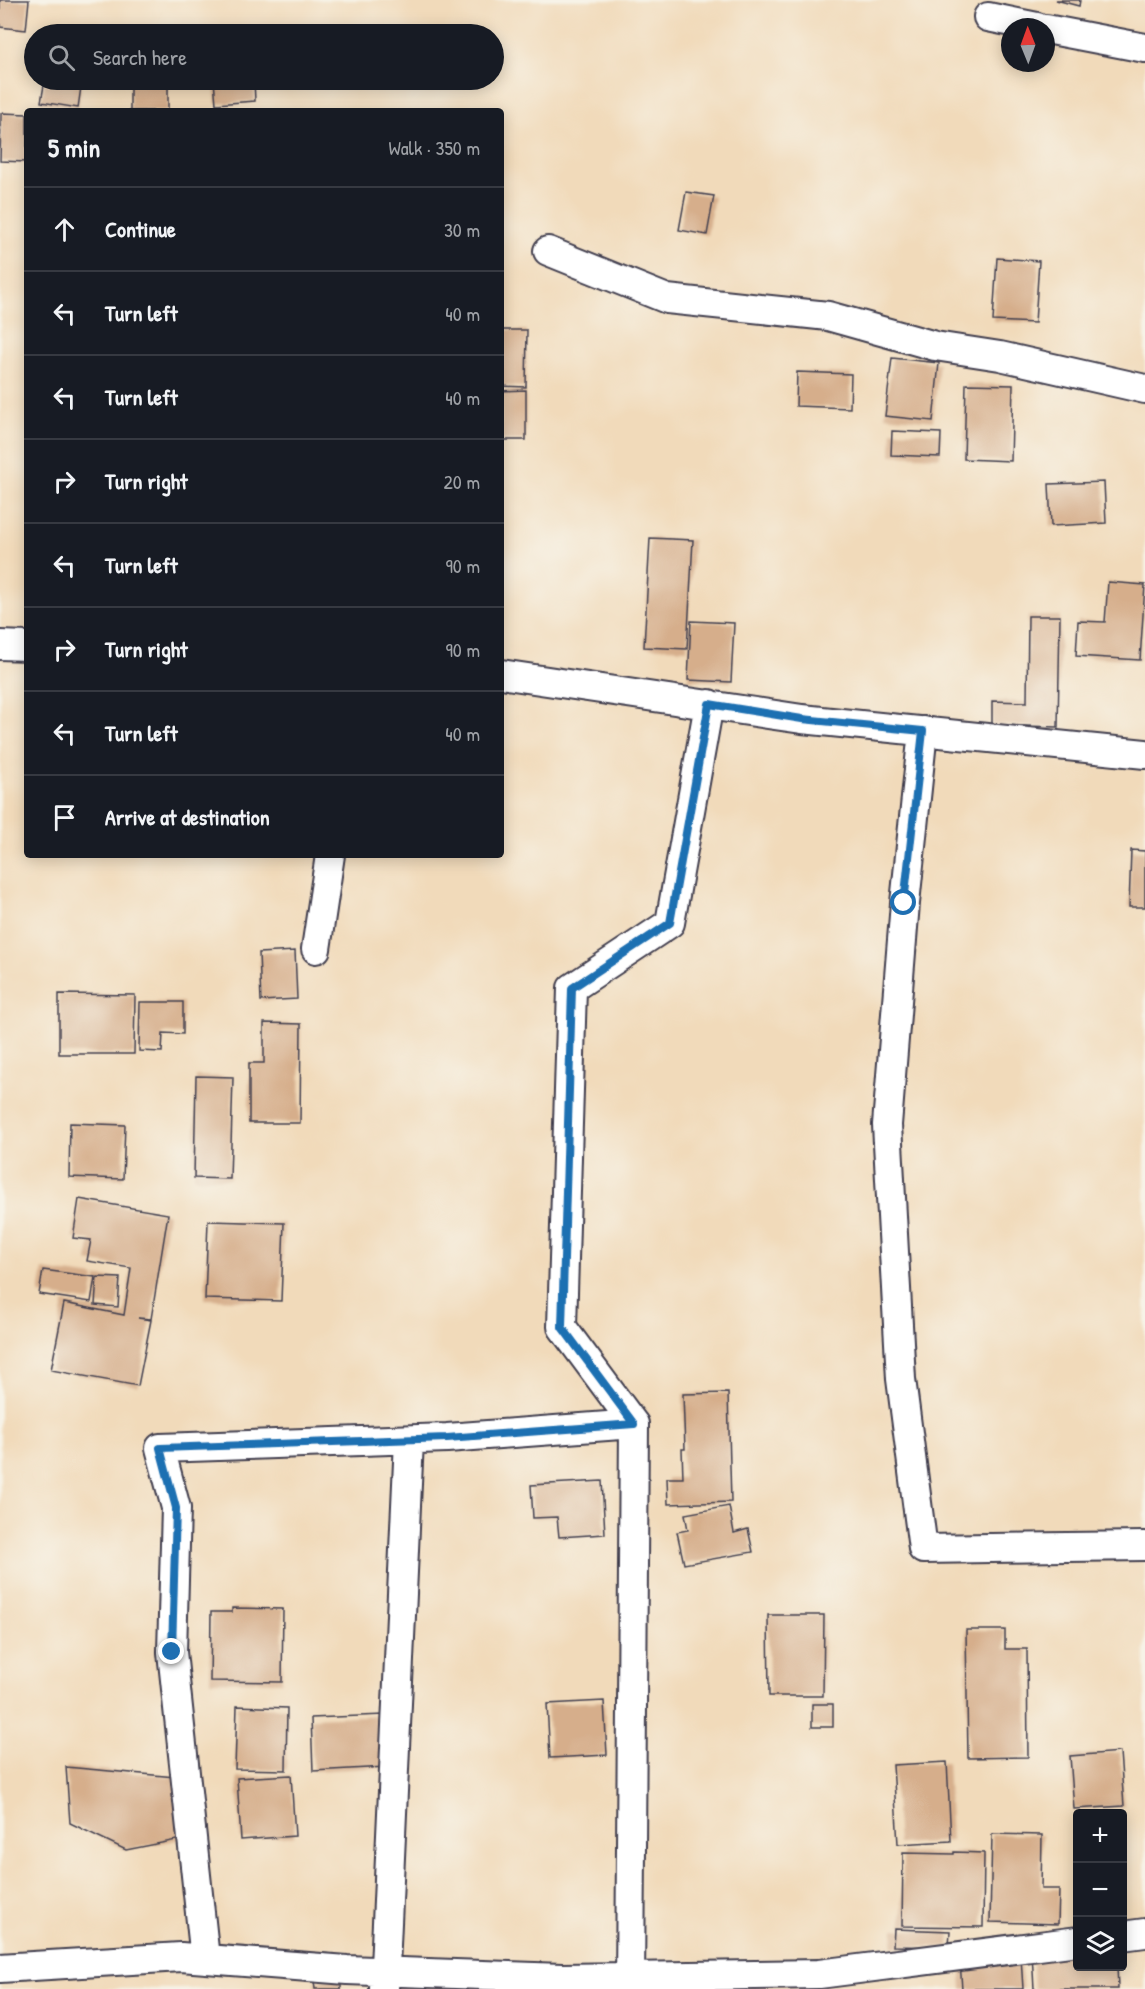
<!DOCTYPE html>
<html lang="en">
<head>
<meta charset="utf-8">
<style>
	body { margin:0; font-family:"Patrick Hand",sans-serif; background:#20242c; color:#f1f3f6 }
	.controls { position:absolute; right:18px; bottom:18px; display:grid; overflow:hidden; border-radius:6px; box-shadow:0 3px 15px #0003 }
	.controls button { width:54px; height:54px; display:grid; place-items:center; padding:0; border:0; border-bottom:2px solid #363941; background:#171b24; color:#f1f3f6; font:30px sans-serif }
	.compass { position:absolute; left:1001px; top:18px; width:54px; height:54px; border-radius:50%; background:#171b24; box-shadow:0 3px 15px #0003; rotate:359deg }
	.stop { position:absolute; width:18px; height:18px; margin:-14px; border:4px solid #1f6fb2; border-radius:50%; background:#fff }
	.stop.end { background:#1f6fb2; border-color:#fff; box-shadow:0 2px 6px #0008 }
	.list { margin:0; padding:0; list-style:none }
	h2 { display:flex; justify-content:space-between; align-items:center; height:78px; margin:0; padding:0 24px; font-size:26px }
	h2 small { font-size:20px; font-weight:400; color:#9ea1a6 }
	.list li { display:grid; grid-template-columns:39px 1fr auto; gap:18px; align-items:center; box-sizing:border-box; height:84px; padding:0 24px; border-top:2px solid #363941 }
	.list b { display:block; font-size:22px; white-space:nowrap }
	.list em { font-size:20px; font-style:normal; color:#9ea1a6 }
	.icon { flex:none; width:33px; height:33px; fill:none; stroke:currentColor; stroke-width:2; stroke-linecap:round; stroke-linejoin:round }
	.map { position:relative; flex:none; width:1145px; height:1989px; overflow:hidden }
	.search { position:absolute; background:#171b24; box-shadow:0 3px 15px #0003; left:24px; top:24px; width:480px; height:66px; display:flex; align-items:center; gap:15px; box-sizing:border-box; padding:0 21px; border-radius:33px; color:#9ea1a6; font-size:22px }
	.panel { position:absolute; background:#171b24; box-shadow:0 3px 15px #0003; left:24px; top:108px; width:480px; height:750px; border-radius:6px }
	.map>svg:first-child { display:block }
	.building { fill:#d6ae8b }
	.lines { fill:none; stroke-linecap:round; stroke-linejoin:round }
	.street-casing { stroke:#413e4e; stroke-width:32 }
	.street { stroke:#fff; stroke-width:28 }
	.route { stroke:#1f6fb2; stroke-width:8 }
</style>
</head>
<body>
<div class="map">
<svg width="1145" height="1989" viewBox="0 0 1145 1989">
	<rect width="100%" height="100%" fill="#f7f3e8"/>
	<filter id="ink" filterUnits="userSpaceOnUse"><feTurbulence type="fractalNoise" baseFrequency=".0167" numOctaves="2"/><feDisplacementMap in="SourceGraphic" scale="12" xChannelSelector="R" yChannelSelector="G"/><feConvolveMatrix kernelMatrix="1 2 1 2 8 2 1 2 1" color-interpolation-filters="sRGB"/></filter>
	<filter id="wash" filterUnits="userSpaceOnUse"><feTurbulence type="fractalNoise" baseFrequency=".008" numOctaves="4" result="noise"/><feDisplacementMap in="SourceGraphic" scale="24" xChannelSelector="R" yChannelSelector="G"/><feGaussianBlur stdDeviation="1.35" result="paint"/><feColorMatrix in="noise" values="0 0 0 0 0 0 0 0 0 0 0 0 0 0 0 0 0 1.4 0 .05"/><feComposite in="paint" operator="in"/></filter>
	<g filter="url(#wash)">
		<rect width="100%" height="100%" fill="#f1daba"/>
		<g id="blocks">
			<path class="building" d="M0,0h29l-3,30 -26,-3z
				M1056,0h24l-1,6z
				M45,80h37l-4,28 -37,-6z
				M130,80h38v31h-38z
				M214,80h40l1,21 -39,3z
				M1,113l26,1v48l-27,-1z
				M686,192l28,4 -7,39 -28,-5z
				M997,258l42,3 -4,62 -42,-2z
				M501,330h26l-1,57 -25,-1z
				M892,358l47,5 -6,58 -48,-5z
				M797,372l54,2 -1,34 -54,-2z
				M966,384l47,1 -2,76 -47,-2z
				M526,390v50h-25v-49z
				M892,431l49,2 -1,24 -49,-2z
				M1104,482l2,41 -55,3 -2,-42z
				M650,538l43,2 -6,109 -43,-2z
				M1108,582l37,3 -5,75 -64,-4 2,-35 27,1z
				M1028,616h32l-2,111 -66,-2v-24l35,1z
				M691,621l43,2 -3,59 -43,-2z
				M1131,850l14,1v56h-16z
				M295,951l2,48 -36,2 -2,-48z
				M59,994l76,1 -1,59h-75z
				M140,1002h43v32l-20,-1 -1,19 -23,-1z
				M264,1023l37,1 -1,99h-51v-60h15z
				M196,1076l37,1 -3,102 -36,-1z
				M70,1123l55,2 -2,54 -54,-2z
				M79,1199l89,15 -17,105 -13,-1 13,2 -13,66 -87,-16 13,-67 60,12 7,-47 -44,-7 4,-21 -18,-2z
				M208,1221l76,2 -3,78 -76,-2z
				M43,1270l52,7 -4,25 -52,-8z
				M97,1277l23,1 -2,29 -23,-2z
				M728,1393l3,109 -63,2 -1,-26h16l-1,-29h3l-2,-55z
				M602,1481l3,53 -46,3 -2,-20 -24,1 -2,-33z
				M729,1506l5,27 14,-4 5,23 -69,12 -7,-32 11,-2 -3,-16z
				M232,1608l51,1 -1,73 -72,-1 1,-69h21z
				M768,1615h56l-1,81h-54z
				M966,1630h39v19h22l1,108 -60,1z
				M604,1701l3,54 -57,3 -3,-54z
				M812,1704h21v23h-21z
				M237,1706l50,2 -1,62 -51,-1z
				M384,1715l2,52 -73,4 -2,-53z
				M1120,1752l4,54 -50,3 -4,-53z
				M947,1762l4,79 -53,3 -5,-79z
				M66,1767l109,10 7,62 -56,11 -56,-27z
				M291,1775l4,61 -54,4 -4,-62z
				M992,1834l50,1 -1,54h18l-1,35 -68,-2z
				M954,1852l30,1 -1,74 -81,-1 1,-73 51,1z
				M894,1929l56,2 -1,16 -56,-1z
				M1078,1951v15h39l1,23h-84l-2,-36z
				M1021,1957l2,32h-61l-2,-28z
				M341,1979v10h-26l-1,-8z"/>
		</g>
	</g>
	<g filter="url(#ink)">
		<use href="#blocks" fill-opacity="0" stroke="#413e4e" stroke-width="1.5"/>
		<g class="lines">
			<g class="street-casing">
				<path id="street" d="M988,17l49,10
					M1046,29l99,19
					M548,251l119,48 161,17 107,30 65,10 145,33
					M0,645l27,1
					M501,674l301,45 343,35
					M923,731l-18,172 -18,222 14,254 22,170 222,-3
					M316,949l14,-94
					M1122,1936l23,-3
					M205,1959l-33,-307 4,-144 -16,-60 287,-10 187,-14
					M0,1968l181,-11 166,13 215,8 257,-4 259,-33
					M384,1989l25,-549
					M630,1989l4,-565 -72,-97 10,-339 98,-65 39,-219"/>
			</g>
			<use href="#street" class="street"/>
		</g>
	</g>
	<g class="lines" filter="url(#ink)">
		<path class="route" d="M172,1652l4,-144 -16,-60 287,-10 187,-14 -72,-97 10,-339 98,-65 39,-219 93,15 121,12 -19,172"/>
	</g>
</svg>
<div class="controls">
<button>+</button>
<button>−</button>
<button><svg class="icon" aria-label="layers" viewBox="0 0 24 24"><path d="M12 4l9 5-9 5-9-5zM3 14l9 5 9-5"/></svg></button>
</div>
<svg class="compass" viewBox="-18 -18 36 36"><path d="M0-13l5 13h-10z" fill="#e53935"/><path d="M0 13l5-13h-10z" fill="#9ea1a6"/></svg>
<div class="stop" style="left:904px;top:903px"></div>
<div class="stop end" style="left:172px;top:1652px"></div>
<div class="search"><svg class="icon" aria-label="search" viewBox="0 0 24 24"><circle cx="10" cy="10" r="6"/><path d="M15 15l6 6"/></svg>Search here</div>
<section class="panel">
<h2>5 min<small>Walk · 350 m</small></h2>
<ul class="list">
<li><svg class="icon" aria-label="ahead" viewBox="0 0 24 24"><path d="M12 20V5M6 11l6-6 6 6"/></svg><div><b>Continue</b></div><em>30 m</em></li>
<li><svg class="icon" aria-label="left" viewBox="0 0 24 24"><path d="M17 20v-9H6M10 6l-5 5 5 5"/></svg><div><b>Turn left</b></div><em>40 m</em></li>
<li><svg class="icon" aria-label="left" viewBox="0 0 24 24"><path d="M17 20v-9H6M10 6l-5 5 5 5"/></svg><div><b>Turn left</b></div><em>40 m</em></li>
<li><svg class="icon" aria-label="right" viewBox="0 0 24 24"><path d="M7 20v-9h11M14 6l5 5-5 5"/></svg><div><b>Turn right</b></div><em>20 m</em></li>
<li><svg class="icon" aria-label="left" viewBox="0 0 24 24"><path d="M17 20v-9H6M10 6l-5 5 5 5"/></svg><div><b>Turn left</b></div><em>90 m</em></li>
<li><svg class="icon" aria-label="right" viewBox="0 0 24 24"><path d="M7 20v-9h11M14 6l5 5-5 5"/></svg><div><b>Turn right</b></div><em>90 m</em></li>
<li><svg class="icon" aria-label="left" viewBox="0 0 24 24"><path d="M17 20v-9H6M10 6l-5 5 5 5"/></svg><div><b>Turn left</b></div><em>40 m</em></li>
<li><svg class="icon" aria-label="arrive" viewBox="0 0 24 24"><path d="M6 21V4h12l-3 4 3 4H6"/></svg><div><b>Arrive at destination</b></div></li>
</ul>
</section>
</div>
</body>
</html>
